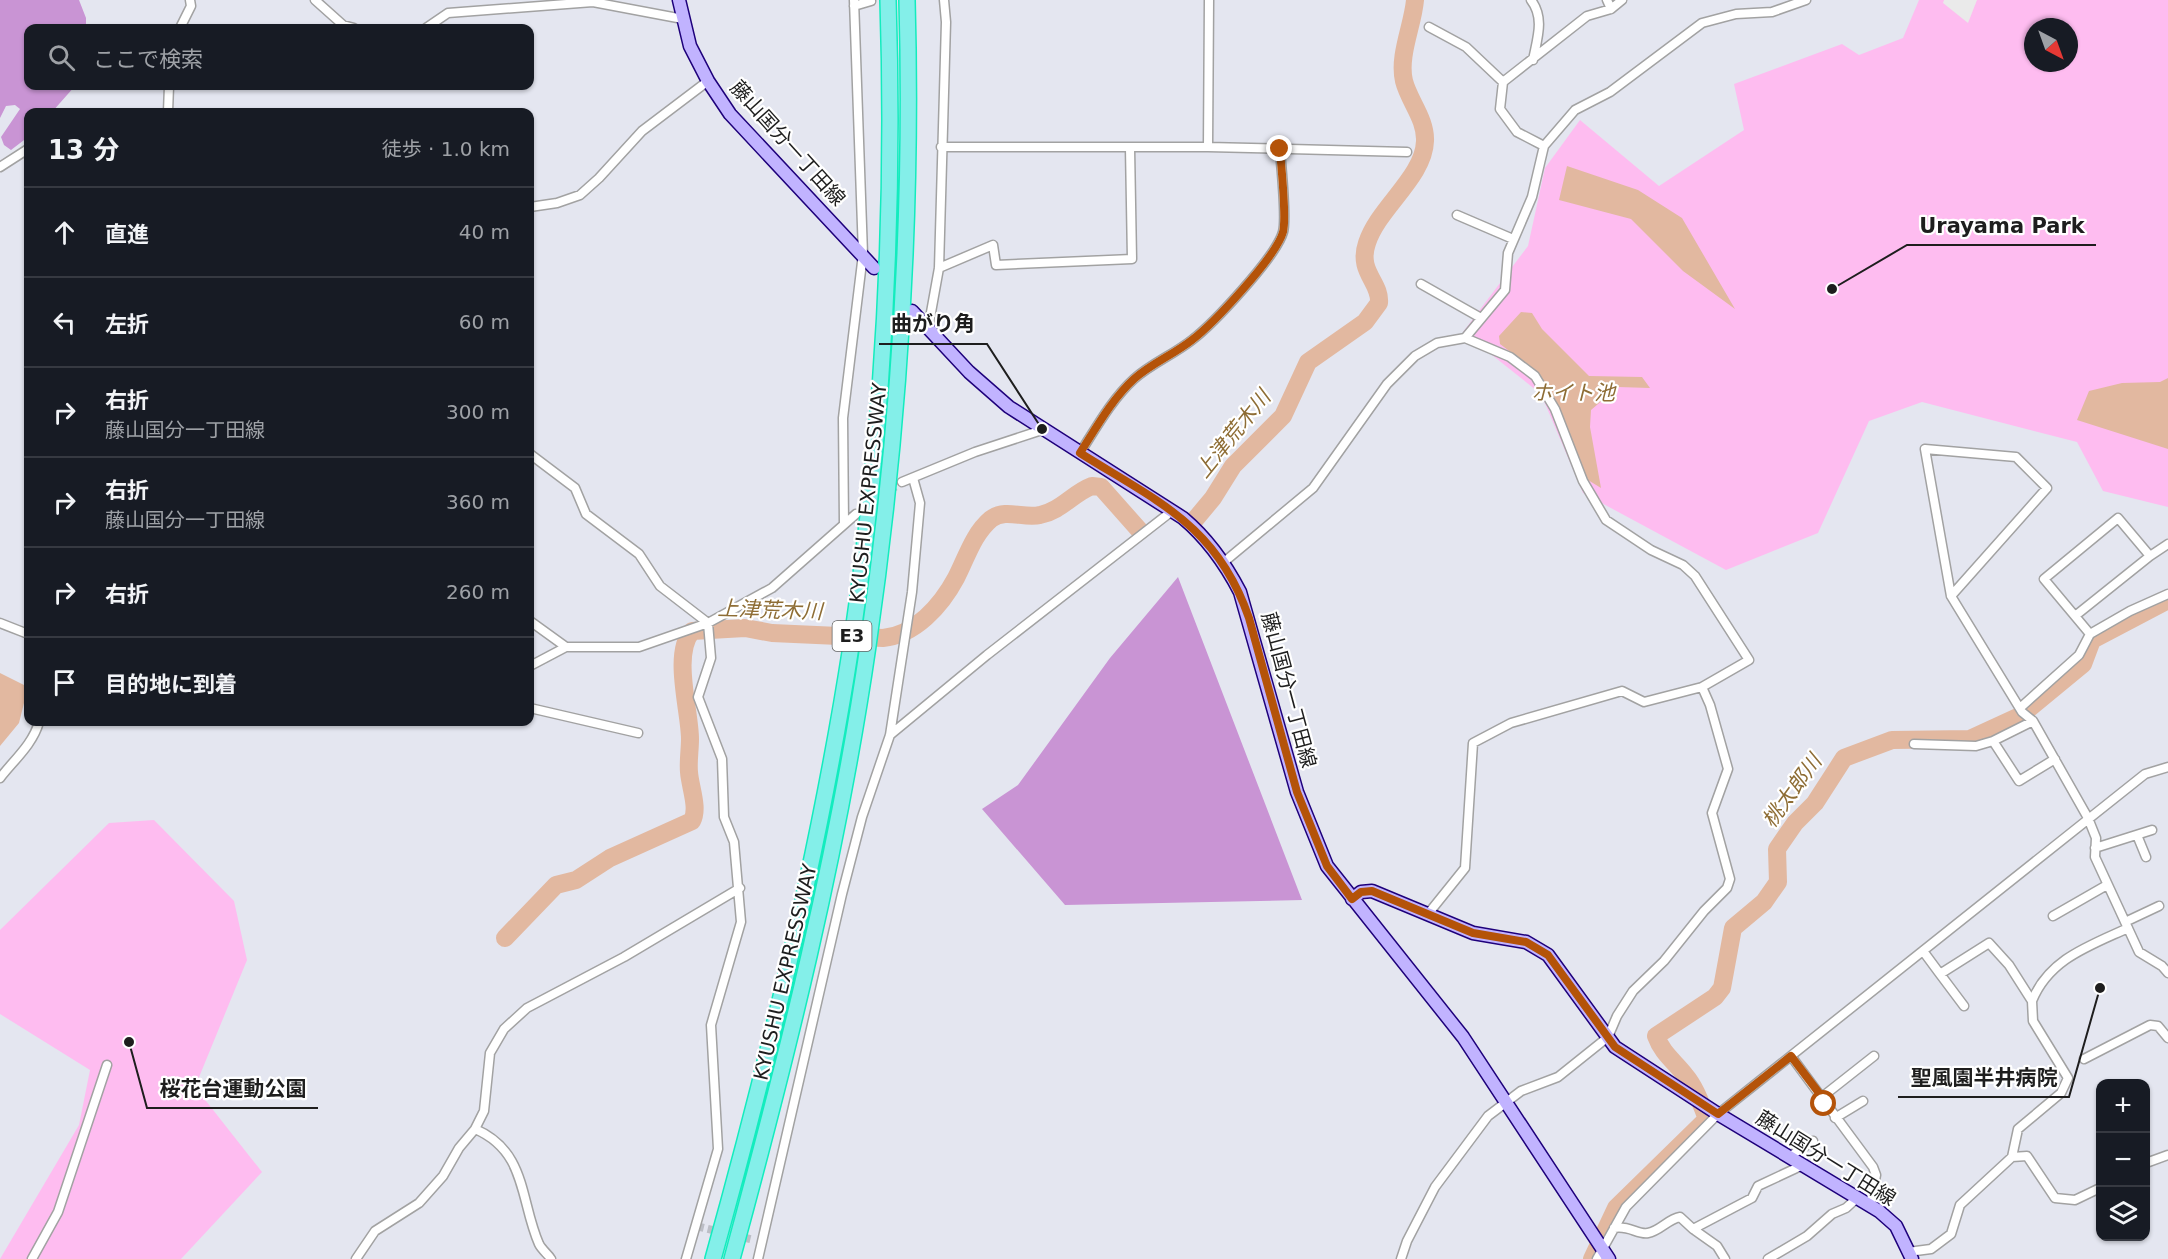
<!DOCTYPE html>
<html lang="ja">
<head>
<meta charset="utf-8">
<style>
	body { margin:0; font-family:"DejaVu Sans","Noto Sans JP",sans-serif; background:#242831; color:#f1f3f6 }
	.controls { position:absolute; right:18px; bottom:18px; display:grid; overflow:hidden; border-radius:12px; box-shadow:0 2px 4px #0004 }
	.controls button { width:54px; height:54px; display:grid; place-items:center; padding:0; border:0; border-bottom:2px solid #363941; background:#171b24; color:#f1f3f6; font:30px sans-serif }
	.compass { position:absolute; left:2024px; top:18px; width:54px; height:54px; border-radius:50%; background:#171b24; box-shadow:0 2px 4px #0004; rotate:139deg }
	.stop { position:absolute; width:18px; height:18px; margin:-14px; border:4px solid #b45309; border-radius:50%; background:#fff }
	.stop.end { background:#b45309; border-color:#fff; box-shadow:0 2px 6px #0008 }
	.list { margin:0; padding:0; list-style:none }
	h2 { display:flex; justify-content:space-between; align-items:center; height:78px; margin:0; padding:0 24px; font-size:26px }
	h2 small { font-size:20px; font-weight:400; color:#9ea1a6 }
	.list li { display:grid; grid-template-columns:39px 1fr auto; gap:18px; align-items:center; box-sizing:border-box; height:90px; padding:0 24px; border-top:2px solid #363941 }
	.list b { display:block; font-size:22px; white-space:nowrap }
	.list p { margin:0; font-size:20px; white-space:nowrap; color:#9ea1a6 }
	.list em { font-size:20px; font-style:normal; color:#9ea1a6 }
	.icon { flex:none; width:33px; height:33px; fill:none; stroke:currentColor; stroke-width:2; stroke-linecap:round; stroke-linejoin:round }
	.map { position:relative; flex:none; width:2168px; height:1259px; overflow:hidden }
	.search { position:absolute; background:#171b24; box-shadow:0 2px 4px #0004; left:24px; top:24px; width:510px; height:66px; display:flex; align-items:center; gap:15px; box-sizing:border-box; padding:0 21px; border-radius:12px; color:#9ea1a6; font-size:22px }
	.panel { position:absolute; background:#171b24; box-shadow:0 2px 4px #0004; left:24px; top:108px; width:510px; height:618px; border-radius:12px }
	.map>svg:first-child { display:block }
	.forest { fill:#c994d4 }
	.park { fill:#febcf0; fill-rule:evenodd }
	.parking { fill:#eaeaea }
	.water { fill:#e2b8a0 }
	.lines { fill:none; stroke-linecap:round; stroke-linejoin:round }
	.river { stroke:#e2b8a0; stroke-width:18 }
	.minor-tunnel { stroke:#bcbec6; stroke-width:8; stroke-dasharray:8 4; stroke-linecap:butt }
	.minor-casing { stroke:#a2a2a2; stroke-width:11 }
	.secondary-casing { stroke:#1e007b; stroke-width:15 }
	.motorway-casing { stroke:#13ecbe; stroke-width:18 }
	.minor { stroke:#fff; stroke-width:8 }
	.secondary { stroke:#c1b3ff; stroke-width:12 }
	.motorway { stroke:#84efe9; stroke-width:15 }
	.route { stroke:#b45309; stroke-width:8 }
	.labels { text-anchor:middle; stroke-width:4.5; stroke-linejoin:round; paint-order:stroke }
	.shield { fill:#fff; stroke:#626262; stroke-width:1.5 }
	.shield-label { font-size:18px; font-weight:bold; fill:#1e1e1e }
	.street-label { font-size:20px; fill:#1e1e1e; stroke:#fff }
	.water-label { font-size:21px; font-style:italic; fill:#8e6d35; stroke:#fff }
	.leader { fill:none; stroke:#1e1e1e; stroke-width:2 }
	.callout-dot { fill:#1e1e1e; stroke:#fff; stroke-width:2 }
	.callout-label { font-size:21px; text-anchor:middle; font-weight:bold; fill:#1e1e1e; stroke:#fff; stroke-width:4.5; stroke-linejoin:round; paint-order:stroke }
</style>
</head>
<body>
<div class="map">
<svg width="2168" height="1259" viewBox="0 0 2168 1259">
	<rect width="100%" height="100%" fill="#e4e6f0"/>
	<path class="forest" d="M0,0h79l7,18v10h-58v58h47l-23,26h-24v25l-17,13 -7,-5 -3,-8 19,-28 -5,-4 -9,1 -6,12z
		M1178,577l124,323 -237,5 -83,-96 36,-24 92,-127z"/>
	<path class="park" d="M1919,0h249v507l-65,-16 -26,-49 -155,-40 -53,19 -51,112 -92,37 -143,-77 -42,-99 -78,-62 65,-86 17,-78 35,-48 79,66 85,-56 -10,-46 108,-40 17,11 44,-17zM2033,27h36v36h-36z
		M154,820l80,81 13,59 -52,127 67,85 -81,87h-181l79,-134 11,-55 -90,-56v-84l109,-107z"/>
	<path class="parking" d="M1944,0h33l-9,23 -25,-20z"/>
	<path class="water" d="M1567,166l71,24 44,28 53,91 -52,-38 -52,-52 -72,-19z
		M1521,312l11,1 10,16 47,47 53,1 8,11 -32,-1 -27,23 -1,17 11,61 -13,-8 -51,-108 -37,-28 -1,-8z
		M2168,378v71l-91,-29 12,-29 33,-8 38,-1z
		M0,673l28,14 -9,36 -19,23z"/>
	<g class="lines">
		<path class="river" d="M1193,522l20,-24 20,-32 50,-50 25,-54 57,-40 14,-19c2,-21 -22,-31 -12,-60 11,-35 57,-66 58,-102 1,-22 -16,-40 -21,-60 -6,-25 9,-56 11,-81
			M505,938l51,-53 20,-5 34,-22 82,-37c7,-13 -2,-34 -3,-49 -1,-11 1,-22 1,-33 0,-28 -18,-85 2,-108l53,-3 27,5 111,5c32,-3 58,-32 73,-60 10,-19 17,-44 35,-59 15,-11 33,0 49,-4 21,-4 33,-22 52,-29l9,1 39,44
			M1592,1259l24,-51 91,-89c-6,-15 -11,-31 -22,-44 -11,-14 -23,-22 -29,-39l59,-39 7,-9 11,-60 31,-26 14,-20 -1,-33 18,-26 20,-20 29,-45 48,-18 78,-1 50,-23 63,-52 9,-24 76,-40"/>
		<path class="minor-tunnel" d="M869,505l33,-23
			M696,1226l58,14"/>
		<g class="minor-casing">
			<path id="minor" d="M315,0l28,25 11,3
				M1531,0c14,18 6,39 2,60
				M1607,0l4,9
				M854,6l17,-5
				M1429,27l37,20 37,35
				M180,28l11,-22 -1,-6
				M426,28l22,-15 145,-11 90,17
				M168,112l1,-26
				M1544,146l-27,-14 -17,-23 3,-27 84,-66 24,-7 11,-9
				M941,147h267l199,5
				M1208,147l1,-147
				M0,167l28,-18
				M530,207l27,-4 23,-8 19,-17 43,-47 66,-50
				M1457,215l56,24
				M939,268l54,-23 3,20 136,-6 -2,-111
				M1421,284l60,34
				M928,329l11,-61 7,-246 -2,-22
				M1465,338l40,-48 3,-37 24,-56 12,-51 31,-36 35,-18 92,-69 34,-9 36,-2 34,-12
				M1925,449l91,8 31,31 -96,108z
				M1080,453c16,-25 32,-54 54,-74 18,-16 39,-24 58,-39 21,-16 84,-83 91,-108 4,-15 -2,-65 -3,-83
				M530,454l45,34 11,26 53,40 21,32 48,37 3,35 -13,39 24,62 2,58 10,25 7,80 -30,103 7,124 -32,110
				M902,482l73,-30 67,-22
				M844,524l-1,-106 20,-164 -9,-254
				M2150,556l18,-12
				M1224,562l89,-74 74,-104 28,-28 22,-13 28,-5 45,19 25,19 20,33 28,72 23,39 45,30 32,15 12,11 54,84 -47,27
				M1951,596l71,116 11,9 55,97 8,20 -1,19 44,95 23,14 6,7
				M530,621l36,26
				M0,623l28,11
				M2090,634l40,-23 38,-17
				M530,666l36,-19h73l69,-24 64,-35 84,-74
				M530,708l108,25
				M2020,708l59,-53 11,-21 -46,-55 74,-61 32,38 -75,60
				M2033,721l-40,20 26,40 36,-22
				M890,735l97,-80 185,-144
				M1914,744l62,2 17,-5
				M0,778c14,-18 33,-34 39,-56
				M2137,835l9,22
				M2095,848l57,-18
				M2053,916l54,-31
				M2125,922l34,-16
				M1923,951l17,23 49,-31 20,22 23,36 1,20 35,57 -7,15 -43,36 -6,28
				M1940,974l24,32
				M2032,1001c17,-42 57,-55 96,-73
				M1791,1056l82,111 3,8 -6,31
				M2084,1059l66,-34 8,1 10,12
				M1822,1097l52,-41
				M1835,1118l28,-17
				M475,1129c52,22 45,72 64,115 3,6 9,10 12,15
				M1789,1157l24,-16
				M2146,1163l22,-8
				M1614,1228c15,-3 24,7 34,5 12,-2 20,-14 32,-16l13,12
				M1908,1252l23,-3 20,-15 9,-29 52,-48 15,-1 28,42 20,2 25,-12
				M32,1259l26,-47 49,-147
				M356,1259l19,-28 44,-28 24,-27 16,-28 16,-19 9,-18 6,-58 14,-24 23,-21 97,-51 116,-69
				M758,1259l84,-365 20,-77 28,-82 22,-143 8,-89 -7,-25
				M1401,1259l6,-18 28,-54 53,-71 33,-25 37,-14 50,-40 9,-21 16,-25 31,-30 40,-50 23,-23 3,-9 -18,-66 16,-44 -18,-64 -8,-18 -58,15 -22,-11 -111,32 -38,20 -8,125 -37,46
				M1597,1259l29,-52 92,-93 427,-340 23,-7
				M1725,1259l-8,-13 -24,-17 59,-31 6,-12 45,-21
				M1768,1259l39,-23 25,-22 14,-6 11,-10"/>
		</g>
		<g class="secondary-casing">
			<path id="secondary" d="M679,0l11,46 18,35 22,33 144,154
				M912,311l57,61 40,35 174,111c25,21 42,45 57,74l57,200 30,74 136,171 146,222
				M1352,899l9,-7 11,-1 101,42 53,9 22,13 67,92 103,67 161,97 17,15 16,33"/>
		</g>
		<g class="motorway-casing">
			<path id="motorway" d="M713,1259c56,-201 106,-406 138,-613 32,-213 44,-431 37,-646
				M732,1259c55,-202 106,-406 136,-613 31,-214 45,-430 39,-646"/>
		</g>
		<use href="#minor" class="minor"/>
		<use href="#secondary" class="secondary"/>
		<use href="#motorway" class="motorway"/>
	</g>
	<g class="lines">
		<path class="route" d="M1280,149c1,18 7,68 3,83 -7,25 -70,92 -91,108 -19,15 -40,23 -58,39 -22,20 -38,49 -54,74 78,49 137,72 169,165l48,174 30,74 25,33 9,-7 11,-1 101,42 53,9 22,13 67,92 103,67 73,-58 31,41 2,7"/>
	</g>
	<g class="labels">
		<rect class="shield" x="832.5" y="621" width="39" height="30" rx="4.5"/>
		<g class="shield-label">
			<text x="852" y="642">E3</text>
		</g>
		<g class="street-label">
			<text transform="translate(788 143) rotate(48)" y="7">藤山国分一丁田線</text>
			<text transform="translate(868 493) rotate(-84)" y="7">KYUSHU EXPRESSWAY</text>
			<text transform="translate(1289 690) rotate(75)" y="7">藤山国分一丁田線</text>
			<text transform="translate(785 972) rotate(-77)" y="7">KYUSHU EXPRESSWAY</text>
			<text transform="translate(1826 1158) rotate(32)" y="7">藤山国分一丁田線</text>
		</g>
		<g class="water-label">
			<text x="1573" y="400">ホイト池</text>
			<text transform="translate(1233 434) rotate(-51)" y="7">上津荒木川</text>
			<text transform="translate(770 610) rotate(2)" y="7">上津荒木川</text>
			<text transform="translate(1792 791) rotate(-54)" y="7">桃太郎川</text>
		</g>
	</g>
	<path class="leader" d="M1832 289L1907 245H2096M1042 429L987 344H879M2100 988L2069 1097H1898M129 1042L147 1108H318"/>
	<g class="callout-dot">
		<circle cx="1832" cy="289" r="6"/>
		<circle cx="1042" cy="429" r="6"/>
		<circle cx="2100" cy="988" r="6"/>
		<circle cx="129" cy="1042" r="6"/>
	</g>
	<g class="callout-label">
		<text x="2002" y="233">Urayama Park</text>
		<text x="933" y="331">曲がり角</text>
		<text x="1984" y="1085">聖風園半井病院</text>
		<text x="233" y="1096">桜花台運動公園</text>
	</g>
</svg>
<div class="controls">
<button>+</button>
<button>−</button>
<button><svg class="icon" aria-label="layers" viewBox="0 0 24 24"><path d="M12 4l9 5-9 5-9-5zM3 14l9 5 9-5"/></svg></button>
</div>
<svg class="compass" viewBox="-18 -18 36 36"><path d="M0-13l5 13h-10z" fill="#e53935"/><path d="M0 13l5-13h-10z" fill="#9ea1a6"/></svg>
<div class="stop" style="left:1824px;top:1104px"></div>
<div class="stop end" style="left:1280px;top:149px"></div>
<div class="search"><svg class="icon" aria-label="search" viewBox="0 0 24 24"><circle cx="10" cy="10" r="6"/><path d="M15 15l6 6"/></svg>ここで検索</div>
<section class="panel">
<h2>13 分<small>徒歩 · 1.0 km</small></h2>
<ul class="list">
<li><svg class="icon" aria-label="ahead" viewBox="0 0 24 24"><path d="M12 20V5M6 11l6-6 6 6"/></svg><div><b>直進</b></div><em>40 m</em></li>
<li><svg class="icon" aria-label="left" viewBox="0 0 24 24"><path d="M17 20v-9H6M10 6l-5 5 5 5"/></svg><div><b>左折</b></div><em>60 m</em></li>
<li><svg class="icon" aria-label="right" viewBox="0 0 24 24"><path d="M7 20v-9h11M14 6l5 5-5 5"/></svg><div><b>右折</b><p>藤山国分一丁田線</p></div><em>300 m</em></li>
<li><svg class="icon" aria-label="right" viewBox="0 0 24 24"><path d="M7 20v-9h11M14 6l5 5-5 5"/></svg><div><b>右折</b><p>藤山国分一丁田線</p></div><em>360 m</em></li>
<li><svg class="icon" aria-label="right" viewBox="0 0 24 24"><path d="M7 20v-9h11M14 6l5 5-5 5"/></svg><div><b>右折</b></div><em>260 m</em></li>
<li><svg class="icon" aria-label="arrive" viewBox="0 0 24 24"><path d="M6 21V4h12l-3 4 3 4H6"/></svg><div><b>目的地に到着</b></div></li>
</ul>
</section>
</div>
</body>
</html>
